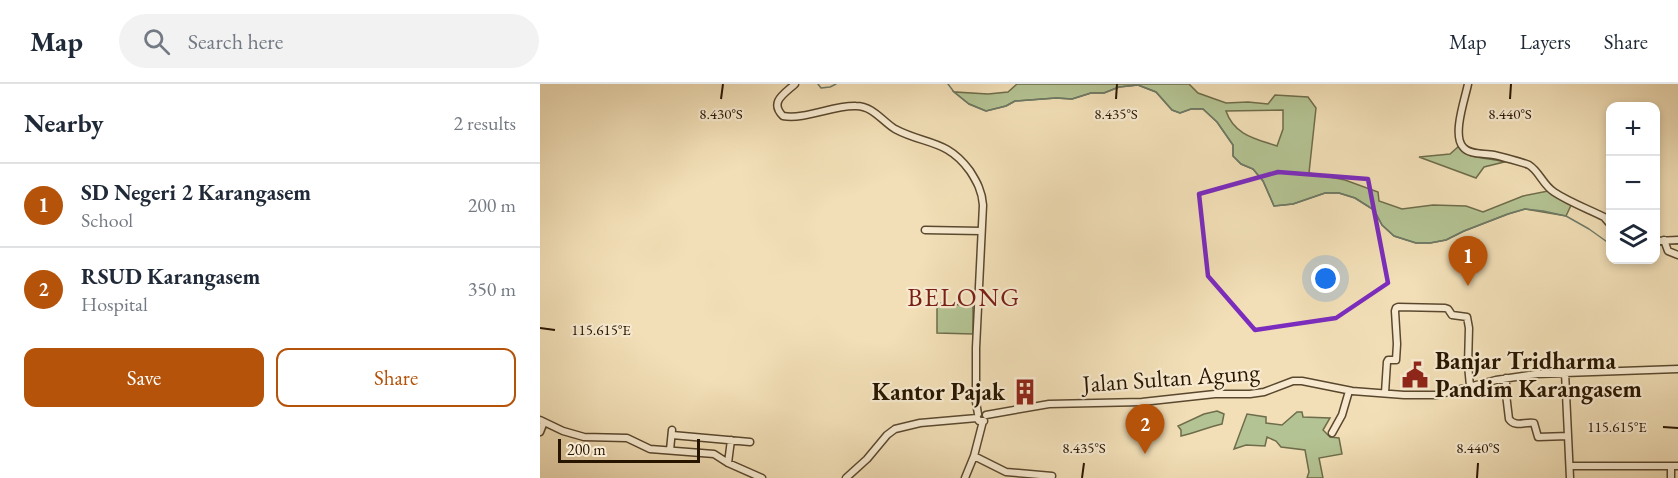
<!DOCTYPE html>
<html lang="en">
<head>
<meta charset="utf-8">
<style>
	body { margin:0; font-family:"EB Garamond",serif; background:#f2f2f3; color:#1f2937 }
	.controls { position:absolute; right:18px; top:18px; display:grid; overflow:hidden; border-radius:12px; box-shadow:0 3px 9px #0003 }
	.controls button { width:54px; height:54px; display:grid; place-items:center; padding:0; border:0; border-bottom:2px solid #e0e1e3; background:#fff; color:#1f2937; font:30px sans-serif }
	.scale { position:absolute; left:18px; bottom:15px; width:142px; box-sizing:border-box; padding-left:6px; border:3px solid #281500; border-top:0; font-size:16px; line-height:21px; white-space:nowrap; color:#281500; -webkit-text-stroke:4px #f7ead0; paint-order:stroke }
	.you { position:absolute; left:786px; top:195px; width:21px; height:21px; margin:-15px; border:4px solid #fff; border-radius:50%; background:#1a73e8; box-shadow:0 0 0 9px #1a73e833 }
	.badge { display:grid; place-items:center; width:39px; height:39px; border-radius:50%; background:#b45309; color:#fff; font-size:20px; font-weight:700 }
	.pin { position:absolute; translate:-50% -50px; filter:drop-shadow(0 2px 3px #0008) }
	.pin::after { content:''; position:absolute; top:32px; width:21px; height:18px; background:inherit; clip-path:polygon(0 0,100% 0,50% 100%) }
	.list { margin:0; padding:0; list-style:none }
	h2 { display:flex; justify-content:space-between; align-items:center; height:78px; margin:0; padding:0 24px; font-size:26px }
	h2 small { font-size:20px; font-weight:400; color:#747a83 }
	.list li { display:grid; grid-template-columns:39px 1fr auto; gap:18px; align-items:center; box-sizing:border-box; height:84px; padding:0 24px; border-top:2px solid #e0e1e3 }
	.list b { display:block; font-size:22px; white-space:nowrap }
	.list p { margin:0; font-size:20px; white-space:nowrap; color:#747a83 }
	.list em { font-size:20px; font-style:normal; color:#747a83 }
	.actions { display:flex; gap:12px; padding:18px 24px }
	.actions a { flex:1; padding:14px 0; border:2px solid #b45309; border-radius:12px; text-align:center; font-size:21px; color:#b45309 }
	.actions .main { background:#b45309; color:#fff }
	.icon { flex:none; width:33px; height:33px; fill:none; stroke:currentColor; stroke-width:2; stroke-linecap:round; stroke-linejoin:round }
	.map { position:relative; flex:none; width:1138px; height:394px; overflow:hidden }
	header { display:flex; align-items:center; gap:36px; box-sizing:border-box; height:84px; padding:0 30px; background:#fff; border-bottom:2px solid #e0e1e3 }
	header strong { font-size:28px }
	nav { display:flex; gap:33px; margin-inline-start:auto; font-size:21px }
	.search { width:420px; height:54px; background:#f2f2f3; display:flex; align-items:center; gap:15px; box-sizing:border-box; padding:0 21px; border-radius:33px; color:#747a83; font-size:22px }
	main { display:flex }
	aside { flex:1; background:#fff }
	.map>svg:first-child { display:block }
	.green { fill:#b4c393; stroke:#6e6c4a; stroke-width:1.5; fill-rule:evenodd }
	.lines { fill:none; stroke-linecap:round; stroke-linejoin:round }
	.stream { stroke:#6d7a68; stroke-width:1.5 }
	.minor-casing { stroke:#5a482e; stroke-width:9 }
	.minor { stroke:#f7ead0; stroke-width:6 }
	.marked { fill:none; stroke:#7b2cbf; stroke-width:4.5; stroke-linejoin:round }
	.ticks { fill:none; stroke:#281500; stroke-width:2 }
	.labels { text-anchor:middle; stroke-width:4.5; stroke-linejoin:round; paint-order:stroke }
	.poi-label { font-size:24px; font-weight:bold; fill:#281500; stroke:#f7ead0; text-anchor:start }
	.street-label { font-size:24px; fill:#281500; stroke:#f7ead0 }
	.neighbourhood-label { font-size:26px; letter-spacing:1.5px; fill:#7a1f14; stroke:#f7ead0 }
	.ticks-label { font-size:15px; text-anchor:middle; fill:#281500; stroke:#f7ead0; stroke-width:4.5; stroke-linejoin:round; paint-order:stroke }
</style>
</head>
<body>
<header>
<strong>Map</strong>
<div class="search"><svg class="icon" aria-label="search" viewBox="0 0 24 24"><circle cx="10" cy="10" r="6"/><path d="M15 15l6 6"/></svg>Search here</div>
<nav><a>Map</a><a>Layers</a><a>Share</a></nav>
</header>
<main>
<aside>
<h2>Nearby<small>2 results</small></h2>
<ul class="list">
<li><span class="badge">1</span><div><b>SD Negeri 2 Karangasem</b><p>School</p></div><em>200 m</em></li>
<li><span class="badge">2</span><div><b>RSUD Karangasem</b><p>Hospital</p></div><em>350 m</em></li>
</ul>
<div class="actions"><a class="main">Save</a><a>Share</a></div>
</aside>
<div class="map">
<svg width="1138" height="394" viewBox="0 0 1138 394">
	<rect width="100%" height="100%" fill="#f2dfb7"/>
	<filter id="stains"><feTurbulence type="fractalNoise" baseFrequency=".00333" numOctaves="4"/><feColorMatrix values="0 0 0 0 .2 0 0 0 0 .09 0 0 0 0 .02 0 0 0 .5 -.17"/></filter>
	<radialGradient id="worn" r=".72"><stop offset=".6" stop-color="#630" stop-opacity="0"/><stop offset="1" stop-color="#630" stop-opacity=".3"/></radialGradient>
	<path class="green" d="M477,0h172l9,9 28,10 22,-1 20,2 7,-9 33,2 8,11 -7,65 36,7 33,12 1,9 23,8 31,-4 33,1 17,6 40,-16 30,-6 20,11 -7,15 -41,-7 -17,5 -44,17 -18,9 -16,3h-14l-22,-7 -12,-11 -8,-15 -19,-12 -16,-5h-14l-32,11 -19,2 -11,-25 -10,-12 -12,-5 -8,-8v-11l-16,-23 -14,-13h-12l-11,4 -8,-3 -16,-18 -18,-7 -19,2 -15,6h-13l-19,6 -16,-1 -41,3 -9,5 -20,5 -17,-7 -15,-12 34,2 20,-2zM743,26v19l-6,17c-21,-7 -43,-11 -51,-35z
		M919,62c11,16 29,10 45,16l-20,5 -8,11 -57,-21 31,-3z
		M397,219l36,3v28l-36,-1z
		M677,327l7,3 -2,10c-14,3 -27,9 -41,12v-6l-3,-4 26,-12z
		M757,328h5l1,5 27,1 -7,12 7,7 9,1 3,16 -23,4 4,20h-16l2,-6 -4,-22 -24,-3 -5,-6 -9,-4 -2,9 -19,-1 -12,4 13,-35 19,3v6l16,2z"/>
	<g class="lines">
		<path class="stream" d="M278,0l3,4 9,-1 6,-3
			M408,0l6,8 15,12 17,7 20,-5 9,-5 41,-3 16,1 19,-6h13l15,-6 19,-2 18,7 16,18 8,3 11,-4h12l14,13 16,23v11l8,8 12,5 10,12 11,25 19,-2 32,-11h14l16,5 19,12 8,15 12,11 22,7h14l16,-3 18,-9 44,-17 17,-5 18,2 23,5 23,13 21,15
			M1128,160h10
			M1116,162l7,-1"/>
		<g class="minor-casing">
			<path id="minor" d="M255,0c-11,10 -26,18 -12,32 22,4 50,-11 73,-10 17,0 26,15 39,23 30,16 52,10 75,42 7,11 12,20 13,34l-7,143v54l2,12
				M928,0c-3,15 -16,51 -5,63 6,8 21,6 31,8 5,1 31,8 35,10 10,6 14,20 25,27 15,10 34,17 50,25l6,7
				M385,146l56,1
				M1124,156l4,11 10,4
				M1116,157l22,-1
				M1025,288l5,106
				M966,294v16l3,25c6,9 17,2 25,4l4,14 30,-1
				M845,309l2,-31 1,-2h8l1,-16 -2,-33 1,-3 2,-1 47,1 3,1 4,6 15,2 2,11 -1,37 2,21
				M446,331l63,-11 93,-2 73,-8h35l14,-2 29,-11h9l50,10 52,4h33l59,-15 40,-6 142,-5
				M0,336l23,11 21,6 43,1 23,11 64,5 14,9 34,15
				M0,348l4,-10
				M792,349l10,-18 7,-24
				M132,351l78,7
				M130,366l2,-20
				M434,372l32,16 46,4
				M188,379l3,-23
				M1030,382h108
				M306,394l21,-19 20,-24 8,-6 25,-6 57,-5 2,3h4
				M425,394l9,-22 9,-35h1
				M1131,394v-12"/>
		</g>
		<use href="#minor" class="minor"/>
	</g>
	<path class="marked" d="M738,88l90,7 20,104 -52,35 -81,12 -47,-54 -9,-82z"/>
	<path class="ticks" d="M181,15l2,-15M576,15l1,-15M970,15l1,-15M0,244l15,2M1123,343l15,1M542,394l2,-15M937,394l1,-15"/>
	<defs>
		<g id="civic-bare" transform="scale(2.07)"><path d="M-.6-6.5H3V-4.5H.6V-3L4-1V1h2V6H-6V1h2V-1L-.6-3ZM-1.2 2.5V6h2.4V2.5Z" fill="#8f2418" stroke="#f7ead0" stroke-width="2.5" paint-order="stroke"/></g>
		<g id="building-bare" transform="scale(2.07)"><path d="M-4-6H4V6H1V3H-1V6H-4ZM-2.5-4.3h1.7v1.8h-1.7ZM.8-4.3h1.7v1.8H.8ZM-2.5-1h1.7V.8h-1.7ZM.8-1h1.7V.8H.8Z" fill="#8f2418" stroke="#f7ead0" stroke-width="2.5" paint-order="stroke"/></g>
	</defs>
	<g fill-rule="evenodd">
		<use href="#civic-bare" x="875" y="291"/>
		<use href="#building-bare" x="485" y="308"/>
	</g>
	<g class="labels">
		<g class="poi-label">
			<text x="895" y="285">Banjar Tridharma<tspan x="895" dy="28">Pandim Karangasem</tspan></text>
			<text x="465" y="316" text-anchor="end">Kantor Pajak</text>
		</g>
		<g class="street-label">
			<text transform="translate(631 294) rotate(-4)" y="8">Jalan Sultan Agung</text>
		</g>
		<g class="neighbourhood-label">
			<text x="424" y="222">BELONG</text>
		</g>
	</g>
	<g class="ticks-label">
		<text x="181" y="35">8.430°S</text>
		<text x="576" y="35">8.435°S</text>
		<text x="970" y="35">8.440°S</text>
		<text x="61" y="251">115.615°E</text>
		<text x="1077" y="348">115.615°E</text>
		<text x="544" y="369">8.435°S</text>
		<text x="938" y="369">8.440°S</text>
	</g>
	<rect width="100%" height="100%" filter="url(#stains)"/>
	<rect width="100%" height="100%" fill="url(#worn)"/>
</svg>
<div class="controls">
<button>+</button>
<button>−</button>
<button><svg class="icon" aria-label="layers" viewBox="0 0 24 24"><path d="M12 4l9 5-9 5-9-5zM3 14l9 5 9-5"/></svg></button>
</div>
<div class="scale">200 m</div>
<div class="you"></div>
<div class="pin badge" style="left:928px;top:202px">1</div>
<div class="pin badge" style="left:605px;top:370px">2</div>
</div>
</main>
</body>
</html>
